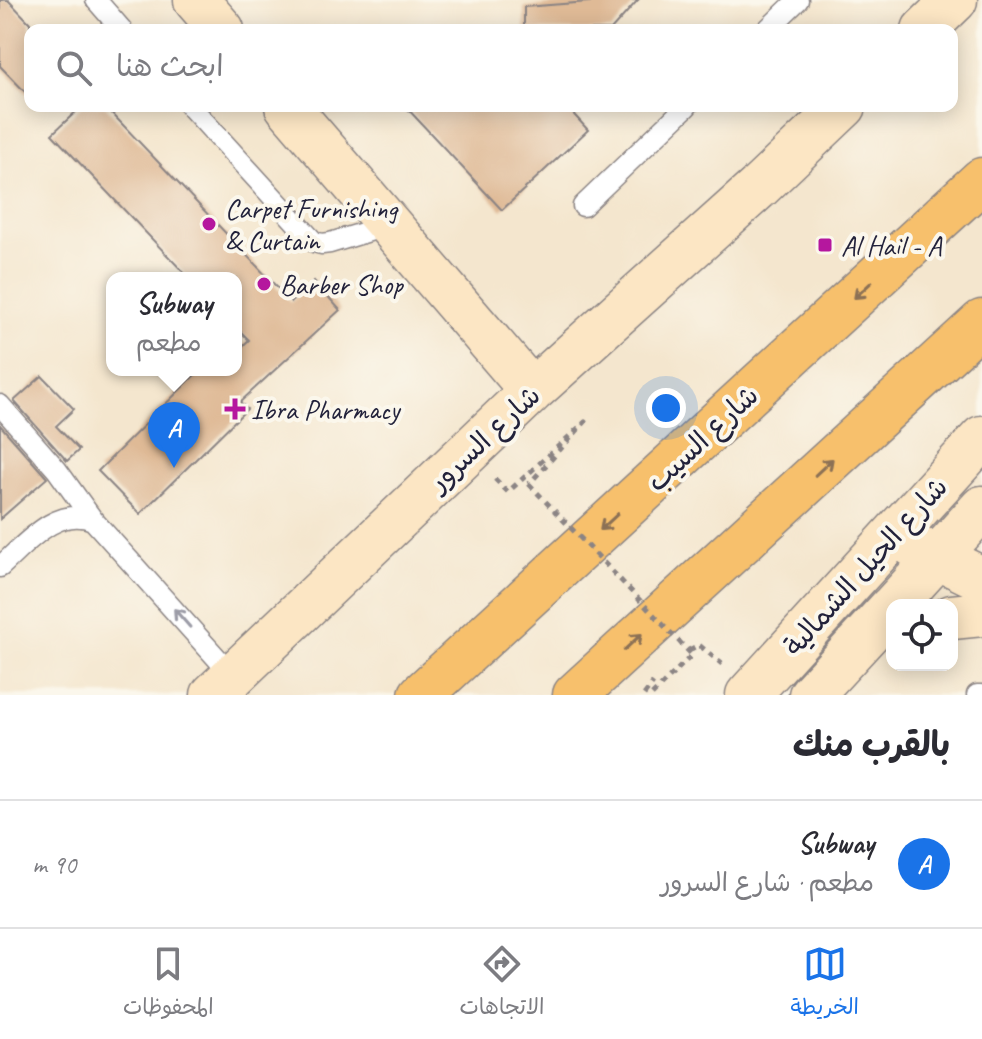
<!DOCTYPE html>
<html lang="ar">
<head>
<meta charset="utf-8">
<style>
	body { margin:0; font-family:Caveat,"Playpen Sans Arabic",sans-serif; background:#f7f7f7; color:#2b2b33; direction:rtl }
	.controls { position:absolute; right:24px; bottom:24px; display:grid; overflow:hidden; border-radius:16px; box-shadow:0 4px 20px #0003 }
	.controls button { width:72px; height:72px; display:grid; place-items:center; padding:0; border:0; border-bottom:2px solid #e1e1e2; background:#fff; color:#2b2b33; font:40px sans-serif }
	.you { position:absolute; left:666px; top:408px; width:28px; height:28px; margin:-20px; border:6px solid #fff; border-radius:50%; background:#1a73e8; box-shadow:0 0 0 12px #1a73e833 }
	.badge { display:grid; place-items:center; width:52px; height:52px; border-radius:50%; background:#1a73e8; color:#fff; font-size:26px; font-weight:700 }
	.pin { position:absolute; translate:-50% -66px; filter:drop-shadow(0 2px 4px #0008) }
	.pin::after { content:''; position:absolute; top:42px; width:28px; height:24px; background:inherit; clip-path:polygon(0 0,100% 0,50% 100%) }
	.popup { position:absolute; left:106px; top:272px; width:136px; height:104px; box-sizing:border-box; display:grid; place-content:center; border-radius:16px; background:#fff; filter:drop-shadow(0 2px 6px #0005); font-size:26px; white-space:nowrap; color:#7c7c81 }
	.popup b { font-size:30px; color:#2b2b33 }
	.popup::after { content:''; position:absolute; left:50%; top:100%; margin-left:-16px; border:16px solid transparent; border-top-color:#fff }
	.list { margin:0; padding:0; list-style:none }
	h2 { display:flex; justify-content:space-between; align-items:center; height:104px; margin:0; padding:0 32px; font-size:34px }
	h2 small { font-size:26px; font-weight:400; color:#7c7c81 }
	.list li { display:grid; grid-template-columns:52px 1fr auto; gap:24px; align-items:center; box-sizing:border-box; height:128px; padding:0 32px; border-top:2px solid #e1e1e2 }
	.list b { display:block; font-size:30px; white-space:nowrap }
	.list p { margin:0; font-size:26px; white-space:nowrap; color:#7c7c81 }
	.list em { font-size:26px; font-style:normal; color:#7c7c81 }
	.icon { flex:none; width:44px; height:44px; fill:none; stroke:currentColor; stroke-width:2; stroke-linecap:round; stroke-linejoin:round }
	.map { position:relative; flex:none; width:982px; height:695px; overflow:hidden; direction:ltr }
	.search { position:absolute; background:#fff; box-shadow:0 4px 20px #0003; left:24px; right:24px; top:24px; height:88px; display:flex; align-items:center; gap:20px; box-sizing:border-box; padding:0 28px; border-radius:16px; color:#7c7c81; font-size:30px }
	.sheet { height:232px; background:#fff }
	nav { display:flex; justify-content:space-around; align-items:center; box-sizing:border-box; height:112px; border-top:2px solid #e1e1e2; background:#fff; font-size:22px; color:#7c7c81 }
	nav a { display:grid; justify-items:center; gap:4px }
	nav .on { color:#1a73e8 }
	.map>svg:first-child { display:block }
	.building { fill:#dfba96 }
	.lines { fill:none; stroke-linecap:round; stroke-linejoin:round }
	.lane-casing { stroke:#8b8484; stroke-width:23 }
	.secondary-casing { stroke:#8b8484; stroke-width:47 }
	.highway-casing { stroke:#8b8484; stroke-width:47 }
	.path { stroke:#8b8484; stroke-width:5; stroke-dasharray:6 6; stroke-linecap:butt }
	.lane { stroke:#fff; stroke-width:20 }
	.secondary { stroke:#fce6c4; stroke-width:44 }
	.highway { stroke:#f7c06c; stroke-width:44 }
	.path-bridge { stroke:#8b8484; stroke-width:5; stroke-dasharray:6 6; stroke-linecap:butt }
	.oneway { stroke:#8c7154 }
	.oneway2 { stroke:#9c9ca7 }
	.poi-dot { fill:#b5179e; stroke:#fbf7ec; stroke-width:3 }
	.labels { text-anchor:middle; stroke-width:8; stroke-linejoin:round; paint-order:stroke }
	.poi-label { font-size:28px; fill:#22223b; stroke:#fbf7ec; text-anchor:start }
	.street-label { font-size:28px; fill:#22223b; stroke:#fbf7ec }
</style>
</head>
<body>
<div class="map">
<svg width="982" height="695" viewBox="0 0 982 695">
	<rect width="100%" height="100%" fill="#fbf7ec"/>
	<filter id="ink" filterUnits="userSpaceOnUse"><feTurbulence type="fractalNoise" baseFrequency=".0125" numOctaves="2"/><feDisplacementMap in="SourceGraphic" scale="16" xChannelSelector="R" yChannelSelector="G"/><feConvolveMatrix kernelMatrix="1 2 1 2 8 2 1 2 1" color-interpolation-filters="sRGB"/></filter>
	<filter id="wash" filterUnits="userSpaceOnUse"><feTurbulence type="fractalNoise" baseFrequency=".006" numOctaves="4" result="noise"/><feDisplacementMap in="SourceGraphic" scale="32" xChannelSelector="R" yChannelSelector="G"/><feGaussianBlur stdDeviation="1.8" result="paint"/><feColorMatrix in="noise" values="0 0 0 0 0 0 0 0 0 0 0 0 0 0 0 0 0 1.4 0 .05"/><feComposite in="paint" operator="in"/></filter>
	<g filter="url(#wash)">
		<rect width="100%" height="100%" fill="#f4e6ce"/>
		<g id="blocks">
			<path class="building" d="M0,0h8l22,23v74l-30,-31z
				M615,0h23l-27,30h-87v-23z
				M82,106h23l186,196 23,-21 26,29 -100,92 7,7 -107,105 -42,-43 102,-101h36v-18l13,-12 -13,-13v-49h-47l-137,-144z
				M405,106h161l22,24 -86,80z
				M42,376l32,33 -18,17 23,24 -12,11 -53,-60z
				M0,425l47,53 -47,41z"/>
		</g>
	</g>
	<g filter="url(#ink)">
		<use href="#blocks" fill-opacity="0" stroke="#8b8484" stroke-width="2"/>
		<g class="lines">
			<g class="lane-casing">
				<path id="lane" d="M96,0l26,30
					M767,30l31,-30
					M190,106l124,136 8,2 8,-1 59,-18
					M583,206l104,-100
					M0,405l57,65 36,50
					M0,567c25,-22 56,-62 93,-47l140,156
					M977,695h5"/>
			</g>
			<g class="secondary-casing">
				<path id="secondary" d="M196,0l26,30
					M924,30l31,-30
					M287,106l245,285
					M913,545l69,34
					M894,605l88,-97
					M952,617l30,-3
					M213,695l319,-304 227,-204 85,-81
					M748,695l234,-257
					M811,695l81,-88"/>
			</g>
			<g class="highway-casing">
				<path id="highway" d="M421,695l561,-515
					M575,695l407,-373"/>
			</g>
			<path class="path" d="M495,479l13,13 77,-70 -56,62
				M689,650l10,-5 23,19
				M644,695l9,-12
				M652,695l40,-40"/>
			<use href="#lane" class="lane"/>
			<use href="#secondary" class="secondary"/>
			<use href="#highway" class="highway"/>
			<path class="path-bridge" d="M529,484l163,171"/>
		</g>
		<defs><path id="oneway-shaft" d="M-6 0H5M1.5-3L5.5 0L1.5 3" fill="none" stroke-width="1.6" stroke-linecap="round" stroke-linejoin="round" transform="scale(2)"/></defs>
		<g class="oneway">
			<use href="#oneway-shaft" transform="translate(863 290) rotate(137)"/>
			<use href="#oneway-shaft" transform="translate(824 467) rotate(-43)"/>
			<use href="#oneway-shaft" transform="translate(609 522) rotate(137)"/>
			<use href="#oneway-shaft" transform="translate(633 642) rotate(-43)"/>
		</g>
		<use class="oneway2" href="#oneway-shaft" transform="translate(182 618) rotate(-131)"/>
	</g>
	<g class="poi-dot">
		<circle cx="209" cy="224" r="8"/>
		<rect x="817" y="237" width="16" height="16" rx="4"/>
		<circle cx="264" cy="284" r="8"/>
		<path d="M231 397h8v8h8v8h-8v8h-8v-8h-8v-8h8z"/>
	</g>
	<g class="labels">
		<g class="poi-label">
			<text x="225" y="218">Carpet Furnishing<tspan x="225" dy="32">&amp; Curtain</tspan></text>
			<text x="841" y="255">Al Hail - A</text>
			<text x="280" y="294">Barber Shop</text>
			<text x="251" y="419">Ibra Pharmacy</text>
		</g>
		<g class="street-label">
			<text transform="translate(484 438) rotate(-43)" y="10">شارع السرور</text>
			<text transform="translate(702 438) rotate(-43)" y="10">شارع السيب</text>
			<text transform="translate(865 566) rotate(-48)" y="10">شارع الحيل الشمالية</text>
		</g>
	</g>
</svg>
<div class="controls">
<button><svg class="icon" aria-label="locate" viewBox="0 0 24 24"><circle cx="12" cy="12" r="6"/><path d="M12 2v4M12 18v4M2 12h4M18 12h4"/></svg></button>
</div>
<div class="you"></div>
<div class="pin badge" style="left:174px;top:468px">A</div>
<div class="popup"><b>Subway</b>مطعم</div>
<div class="search"><svg class="icon" aria-label="search" viewBox="0 0 24 24"><circle cx="10" cy="10" r="6"/><path d="M15 15l6 6"/></svg>ابحث هنا</div>
</div>
<section class="sheet">
<h2>بالقرب منك<small></small></h2>
<ul class="list">
<li><span class="badge">A</span><div><b>Subway</b><p>مطعم · شارع السرور</p></div><em>90 m</em></li>
</ul>
</section>
<nav>
<a class="on"><svg class="icon" aria-label="map" viewBox="0 0 24 24"><path d="M3 6l6-2 6 2 6-2v14l-6 2-6-2-6 2zM9 4v14M15 6v14"/></svg>الخريطة</a>
<a><svg class="icon" aria-label="directions" viewBox="0 0 24 24"><path d="M12 3l9 9-9 9-9-9zM9 14v-3h6M13 9l2 2-2 2"/></svg>الاتجاهات</a>
<a><svg class="icon" aria-label="saved" viewBox="0 0 24 24"><path d="M7 4h10v16l-5-4-5 4z"/></svg>المحفوظات</a>
</nav>
</body>
</html>
